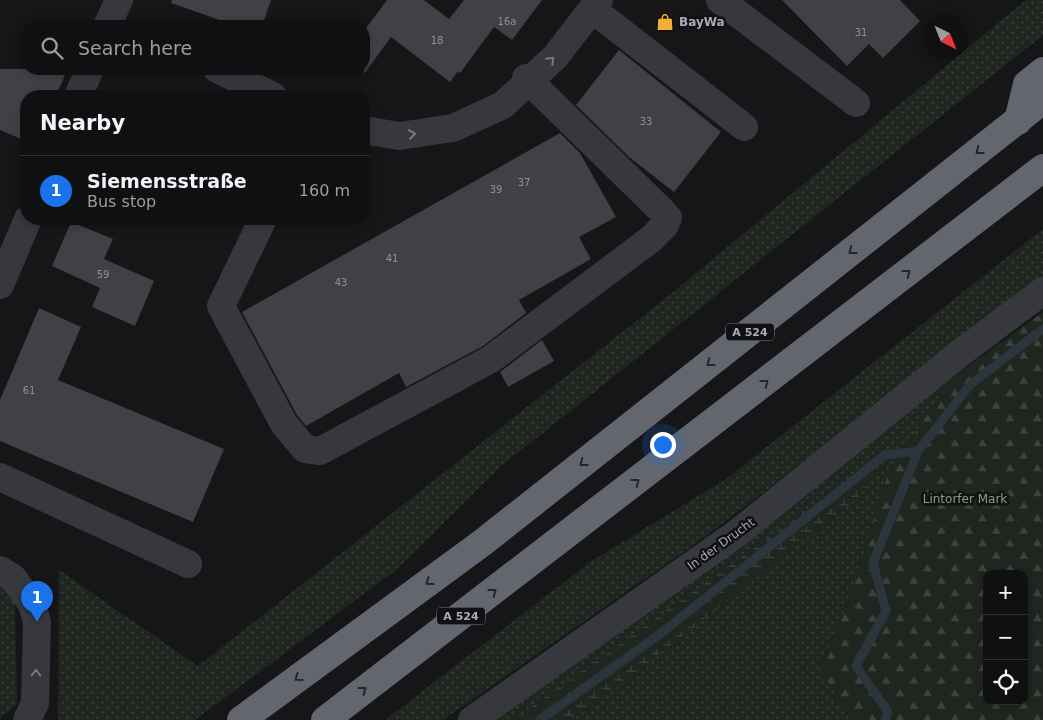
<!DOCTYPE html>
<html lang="en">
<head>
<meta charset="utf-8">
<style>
	body { margin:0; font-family:"DejaVu Sans",sans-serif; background:#1e1e20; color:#f1f3f6 }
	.controls { position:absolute; right:15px; bottom:15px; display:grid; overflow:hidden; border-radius:10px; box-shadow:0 2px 8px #0003 }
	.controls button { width:45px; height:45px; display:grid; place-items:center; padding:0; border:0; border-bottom:1px solid #303032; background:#101012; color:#f1f3f6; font:25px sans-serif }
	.compass { position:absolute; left:923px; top:15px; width:45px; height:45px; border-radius:50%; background:#101012; box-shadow:0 2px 8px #0003; rotate:137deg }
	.you { position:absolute; left:662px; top:444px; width:18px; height:18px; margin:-12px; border:4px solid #fff; border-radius:50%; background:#1a73e8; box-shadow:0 0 0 8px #1a73e833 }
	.badge { display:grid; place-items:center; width:32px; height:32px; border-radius:50%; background:#1a73e8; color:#fff; font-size:16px; font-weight:700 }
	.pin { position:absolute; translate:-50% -41px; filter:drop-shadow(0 1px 2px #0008) }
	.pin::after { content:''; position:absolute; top:26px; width:18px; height:15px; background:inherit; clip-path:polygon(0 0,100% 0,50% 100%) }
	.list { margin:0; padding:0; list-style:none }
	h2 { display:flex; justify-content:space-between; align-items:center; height:65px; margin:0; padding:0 20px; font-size:21px }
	h2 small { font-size:16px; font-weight:400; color:#9c9d9f }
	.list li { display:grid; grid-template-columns:32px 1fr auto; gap:15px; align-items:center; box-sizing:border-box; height:70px; padding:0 20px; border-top:1px solid #303032 }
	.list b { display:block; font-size:19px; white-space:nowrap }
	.list p { margin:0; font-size:16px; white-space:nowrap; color:#9c9d9f }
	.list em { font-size:16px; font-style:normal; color:#9c9d9f }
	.icon { flex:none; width:28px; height:28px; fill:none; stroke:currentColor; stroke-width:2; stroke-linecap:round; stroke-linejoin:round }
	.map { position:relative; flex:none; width:1043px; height:720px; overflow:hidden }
	.search { position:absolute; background:#101012; box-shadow:0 2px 8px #0003; left:20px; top:20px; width:350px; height:55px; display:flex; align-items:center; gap:12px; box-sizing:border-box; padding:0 18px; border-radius:20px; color:#9c9d9f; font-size:19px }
	.panel { position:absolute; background:#101012; box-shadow:0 2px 8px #0003; left:20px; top:90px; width:350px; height:135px; border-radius:20px }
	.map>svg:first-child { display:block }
	.grass { fill:url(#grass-dots) }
	.forest { fill:url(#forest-firs); fill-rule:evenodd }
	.wetland { fill:url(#wetland-marsh) }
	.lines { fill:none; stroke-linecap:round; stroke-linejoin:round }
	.stream { stroke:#2c353c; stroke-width:9 }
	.building { fill:#404145 }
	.minor { stroke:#37383d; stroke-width:28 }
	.highway { stroke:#63666e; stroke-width:28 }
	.oneway { stroke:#757881 }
	.oneway2 { stroke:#26262a }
	.labels { text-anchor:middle; stroke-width:5; stroke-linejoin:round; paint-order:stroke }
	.number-label { font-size:10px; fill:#8e929b }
	.shield { fill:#111113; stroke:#7b7e86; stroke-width:1 }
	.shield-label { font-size:11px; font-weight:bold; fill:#a8adb8 }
	.poi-label { font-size:12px; font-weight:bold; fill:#a8adb8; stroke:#111113; text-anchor:start }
	.park-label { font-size:12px; fill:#7fa381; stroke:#111113 }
	.street-label { font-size:12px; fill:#a8adb8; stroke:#111113 }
</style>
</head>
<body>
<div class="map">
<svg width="1043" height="720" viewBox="0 0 1043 720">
	<defs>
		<pattern id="grass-dots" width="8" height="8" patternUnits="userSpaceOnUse" patternTransform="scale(1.25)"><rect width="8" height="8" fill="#1e261f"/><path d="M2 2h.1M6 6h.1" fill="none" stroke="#3c433d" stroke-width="1.8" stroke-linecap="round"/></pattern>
		<pattern id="forest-firs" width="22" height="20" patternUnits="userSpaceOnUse" patternTransform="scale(1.25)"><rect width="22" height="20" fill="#1e261f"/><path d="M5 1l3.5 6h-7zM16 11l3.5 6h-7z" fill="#3c433d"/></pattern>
		<pattern id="wetland-marsh" width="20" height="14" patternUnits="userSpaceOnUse" patternTransform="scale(1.25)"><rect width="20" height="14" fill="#1e261f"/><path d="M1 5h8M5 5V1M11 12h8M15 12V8" fill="none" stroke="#3c433d"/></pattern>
	</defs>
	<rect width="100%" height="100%" fill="#161618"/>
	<path class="grass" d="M1026,0h17v35l-543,432 -104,103 -201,150h-137l1,-150 139,96 474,-373z
		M1043,229v50l-338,258 -262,183h-58l205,-158 136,-83z
		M953,377l-65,96 -38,125 -31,70 32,52h-357z
		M0,584l15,18 2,102 -17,15z"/>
	<path class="forest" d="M1043,312v408h-192l-32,-52 31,-70 38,-125 65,-96zM987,574h37v127h-37z"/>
	<path class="wetland" d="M885,455l-26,42 -250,197 -37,26h-59z"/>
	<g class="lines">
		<path class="stream" d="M540,720l120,-86 225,-179 33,-4
			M885,720l3,-8 -32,-46 30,-55 -13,-48 45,-112 52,-66 73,-56"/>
	</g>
	<path class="building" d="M172,0h99l-9,26h-25l-66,-23z
		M387,0h37l25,19 15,-19h78l-30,40 -18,-13 -34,46 -2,-2 -8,11 -59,-45 -27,37v-43z
		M782,0h118l20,21 -37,37 -14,-14 -22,22z
		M619,50l102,82 -47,60 -45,-35 -53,-52z
		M0,69h51l14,6 -9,21h-30v45l-26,-11z
		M560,133l20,20 36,64 -37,20 12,22 -72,41 7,13 -43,33 -77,41 -7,-14 -93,53 -9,-11 -55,-103z
		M71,222l42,17 -9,20 50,22 -19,45 -43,-19 8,-19 -48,-22z
		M39,308l42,19 -23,53 166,69 -31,73 -193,-81v-41z
		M542,340l12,21 -46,26 -8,-15z"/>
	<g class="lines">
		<path class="minor" d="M720,0l136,103
			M592,9l152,118
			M107,26l12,-26
			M217,69l56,27
			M78,96l12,-27
			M364,130l35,6 54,-8 50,-23 52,-48 44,-57
			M263,219l-42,87 63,118 21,25 15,2 171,-92 160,-120 14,-14 3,-7 -7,-8 -135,-132
			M0,285l28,-66
			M0,477l188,87
			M0,570l13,8 19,26 5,18 -2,81 -8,17
			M472,720l264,-186 223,-180 84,-63"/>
		<path class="highway" d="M1018,121l9,-37 16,-13
			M241,720l241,-177 561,-443
			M325,720l718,-552"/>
	</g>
	<defs><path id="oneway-chevron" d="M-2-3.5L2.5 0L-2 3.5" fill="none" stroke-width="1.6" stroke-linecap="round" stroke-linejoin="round" transform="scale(1.25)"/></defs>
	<g class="oneway">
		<use href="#oneway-chevron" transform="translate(551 60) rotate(-45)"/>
		<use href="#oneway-chevron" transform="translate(412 134) rotate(-8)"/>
		<use href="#oneway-chevron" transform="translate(36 673) rotate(-89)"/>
	</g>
	<g class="oneway2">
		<use href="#oneway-chevron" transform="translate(979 151) rotate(142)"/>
		<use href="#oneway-chevron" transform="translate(852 251) rotate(142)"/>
		<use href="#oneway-chevron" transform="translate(907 273) rotate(-38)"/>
		<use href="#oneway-chevron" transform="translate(710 363) rotate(142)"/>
		<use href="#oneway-chevron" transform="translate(765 383) rotate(-38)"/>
		<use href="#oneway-chevron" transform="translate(583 463) rotate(142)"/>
		<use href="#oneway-chevron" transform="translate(636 482) rotate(-38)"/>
		<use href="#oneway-chevron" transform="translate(429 582) rotate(144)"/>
		<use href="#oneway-chevron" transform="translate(493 592) rotate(-37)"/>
		<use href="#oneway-chevron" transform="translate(298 678) rotate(144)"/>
		<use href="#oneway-chevron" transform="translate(363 690) rotate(-37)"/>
	</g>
	<defs>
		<g id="shop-bare" transform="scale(1.35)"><path d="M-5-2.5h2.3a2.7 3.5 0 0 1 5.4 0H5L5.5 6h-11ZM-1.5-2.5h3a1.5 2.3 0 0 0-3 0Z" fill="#f2b134" stroke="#111113" stroke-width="2.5" paint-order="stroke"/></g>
	</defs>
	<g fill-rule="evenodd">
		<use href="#shop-bare" x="665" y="22"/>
	</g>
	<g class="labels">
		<g class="number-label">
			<text x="507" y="25">16a</text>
			<text x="861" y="36">31</text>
			<text x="437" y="44">18</text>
			<text x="646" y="125">33</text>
			<text x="524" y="186">37</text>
			<text x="496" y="193">39</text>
			<text x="392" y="262">41</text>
			<text x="103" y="278">59</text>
			<text x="341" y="286">43</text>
			<text x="29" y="394">61</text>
		</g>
		<g class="shield">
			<rect x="726" y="323.5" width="48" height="17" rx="4"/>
			<rect x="437" y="607.5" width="48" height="17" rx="4"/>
		</g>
		<g class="shield-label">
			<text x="750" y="336">A 524</text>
			<text x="461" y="620">A 524</text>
		</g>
		<g class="poi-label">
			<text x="679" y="26">BayWa</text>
		</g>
		<g class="park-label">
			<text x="965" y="503">Lintorfer Mark</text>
		</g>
		<g class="street-label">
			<text transform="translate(721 544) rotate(-36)" y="4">In der Drucht</text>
		</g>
	</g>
</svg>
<div class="controls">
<button>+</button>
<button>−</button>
<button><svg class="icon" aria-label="locate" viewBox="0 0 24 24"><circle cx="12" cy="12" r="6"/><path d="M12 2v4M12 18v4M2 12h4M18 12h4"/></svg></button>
</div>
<svg class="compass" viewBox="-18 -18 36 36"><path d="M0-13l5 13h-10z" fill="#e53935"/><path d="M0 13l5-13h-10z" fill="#9c9d9f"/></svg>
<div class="you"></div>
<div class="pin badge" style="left:37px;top:622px">1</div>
<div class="search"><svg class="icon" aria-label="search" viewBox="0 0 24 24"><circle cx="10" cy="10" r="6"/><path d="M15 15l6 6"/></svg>Search here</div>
<section class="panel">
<h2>Nearby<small></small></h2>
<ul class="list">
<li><span class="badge">1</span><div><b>Siemensstraße</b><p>Bus stop</p></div><em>160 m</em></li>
</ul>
</section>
</div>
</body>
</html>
